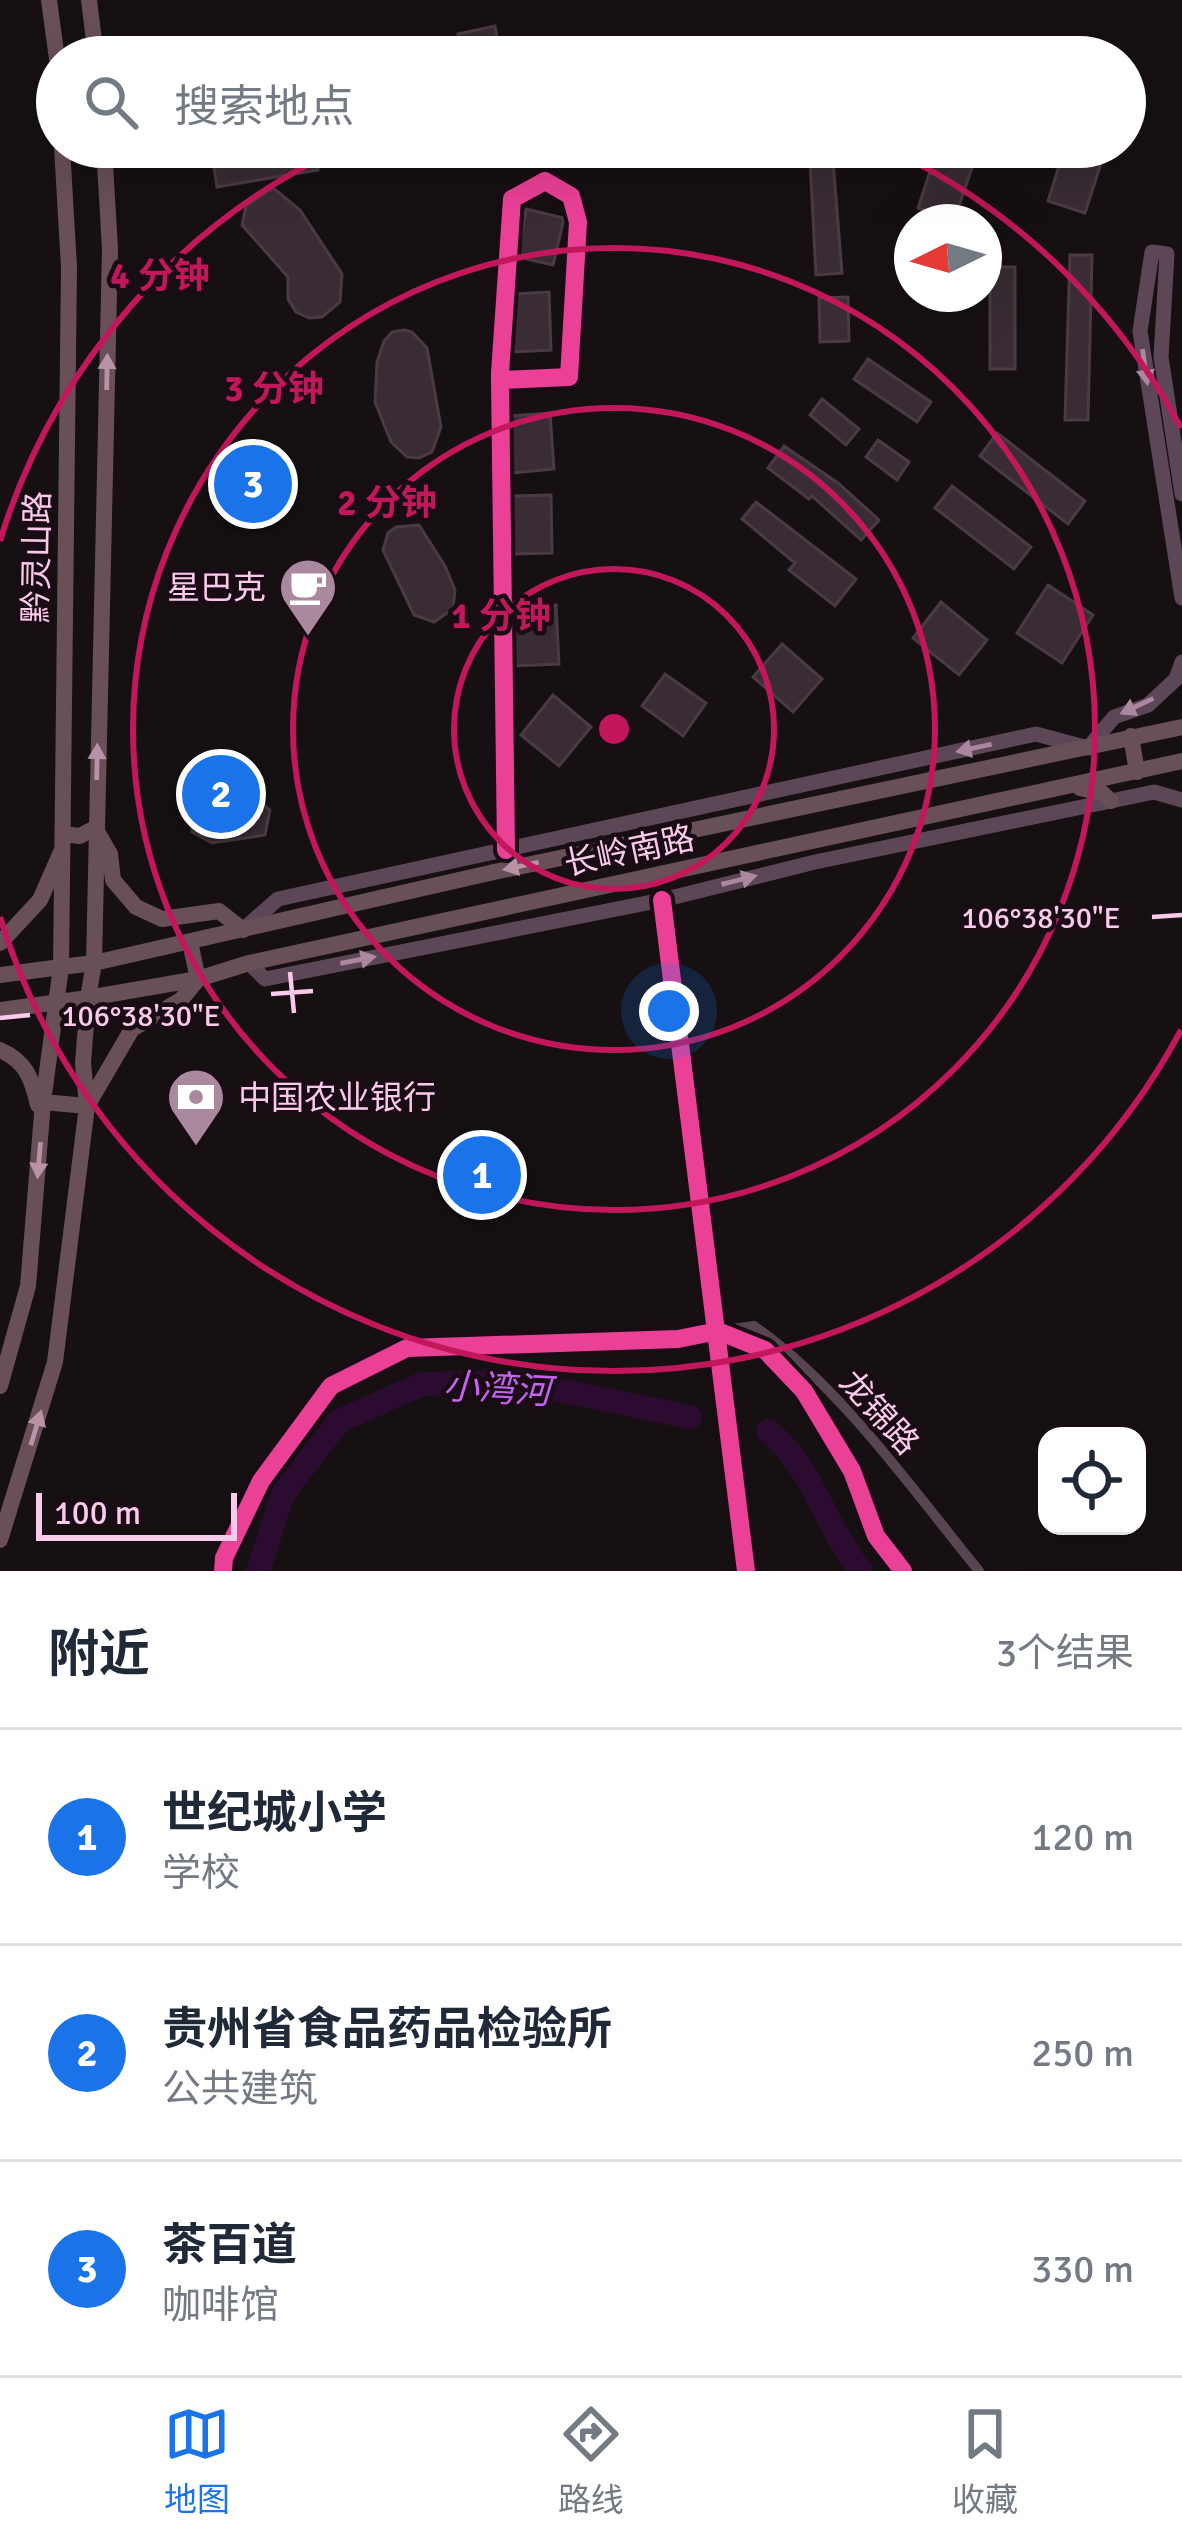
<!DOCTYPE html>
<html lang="zh">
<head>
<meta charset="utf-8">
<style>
	body { margin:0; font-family:Signika,"Noto Sans SC",sans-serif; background:#f6f6f7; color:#1f2937 }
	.controls { position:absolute; right:36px; bottom:36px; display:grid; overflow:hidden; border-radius:24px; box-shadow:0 12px 48px #0002 }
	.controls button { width:108px; height:108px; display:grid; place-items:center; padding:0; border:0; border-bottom:3px solid #e0e1e3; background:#fff; color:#1f2937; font:60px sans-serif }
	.compass { position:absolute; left:894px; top:204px; width:108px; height:108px; border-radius:50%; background:#fff; box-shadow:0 12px 48px #0002; rotate:265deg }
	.scale { position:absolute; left:36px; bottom:30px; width:201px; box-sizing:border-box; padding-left:12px; border:6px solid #facaea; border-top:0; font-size:33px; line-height:42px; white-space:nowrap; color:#facaea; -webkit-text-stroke:9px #1a0c14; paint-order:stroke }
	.you { position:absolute; left:669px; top:1011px; width:42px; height:42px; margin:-30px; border:9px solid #fff; border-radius:50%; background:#1a73e8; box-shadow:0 0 0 18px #1a73e833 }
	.badge { display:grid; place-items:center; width:78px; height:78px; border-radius:50%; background:#1a73e8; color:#fff; font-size:39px; font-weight:700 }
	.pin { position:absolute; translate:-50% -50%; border:6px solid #fff; box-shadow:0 3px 12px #0006 }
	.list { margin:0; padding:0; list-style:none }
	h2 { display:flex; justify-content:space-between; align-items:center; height:156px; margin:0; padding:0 48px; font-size:51px }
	h2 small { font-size:39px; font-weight:400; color:#747a83 }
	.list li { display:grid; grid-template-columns:78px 1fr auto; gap:36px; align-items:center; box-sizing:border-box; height:216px; padding:0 48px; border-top:3px solid #e0e1e3 }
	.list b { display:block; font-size:45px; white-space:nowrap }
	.list p { margin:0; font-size:39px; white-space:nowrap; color:#747a83 }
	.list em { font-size:39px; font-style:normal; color:#747a83 }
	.icon { flex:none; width:66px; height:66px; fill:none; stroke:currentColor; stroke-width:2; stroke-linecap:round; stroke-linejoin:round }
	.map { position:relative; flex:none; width:1182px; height:1571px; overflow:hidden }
	.search { position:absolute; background:#fff; box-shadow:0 12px 48px #0002; left:36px; right:36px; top:36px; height:132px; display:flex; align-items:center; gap:30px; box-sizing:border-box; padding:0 42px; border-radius:66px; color:#747a83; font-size:45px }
	.sheet { height:804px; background:#fff }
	nav { display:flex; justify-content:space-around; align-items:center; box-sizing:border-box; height:168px; border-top:3px solid #e0e1e3; background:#fff; font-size:33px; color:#747a83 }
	nav a { display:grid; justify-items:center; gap:6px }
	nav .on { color:#1a73e8 }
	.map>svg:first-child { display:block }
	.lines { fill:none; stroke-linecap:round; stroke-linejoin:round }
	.river { stroke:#2b0c30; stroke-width:24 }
	.building { fill:#392c34; stroke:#4a3a44; stroke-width:3 }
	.street { stroke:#574552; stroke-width:10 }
	.secondary { stroke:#5d4757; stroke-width:15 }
	.primary { stroke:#684f58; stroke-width:16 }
	.cycleway-casing { stroke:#1a0c14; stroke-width:26 }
	.cycleway { stroke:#ea4096; stroke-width:18 }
	.oneway { fill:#ac88a0 }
	.oneway2 { fill:#b893a8 }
	.ticks { fill:none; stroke:#facaea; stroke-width:4.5 }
	.ring { fill:none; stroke:#c2185b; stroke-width:6 }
	.labels { text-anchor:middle; stroke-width:9; stroke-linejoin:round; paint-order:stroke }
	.street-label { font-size:33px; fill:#facaea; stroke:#1a0c14 }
	.poi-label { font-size:33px; fill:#facaea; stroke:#1a0c14; text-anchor:end }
	.water-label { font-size:36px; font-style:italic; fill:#c463ef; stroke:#1a0c14 }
	.ticks-label { font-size:30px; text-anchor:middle; fill:#facaea; stroke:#1a0c14; stroke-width:9; stroke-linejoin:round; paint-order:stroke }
	.centre { fill:#c2185b; stroke:#1a0c14; stroke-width:6 }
	.ring-label { font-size:36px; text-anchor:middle; font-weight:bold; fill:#c2185b; stroke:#1a0c14; stroke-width:9; stroke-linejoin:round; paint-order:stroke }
</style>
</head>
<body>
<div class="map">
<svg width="1182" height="1571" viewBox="0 0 1182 1571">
	<rect width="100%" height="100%" fill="#161013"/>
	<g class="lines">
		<path class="river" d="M768,1431c44,34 58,98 93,140
			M258,1571l25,-77 56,-73 83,-37 97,-2 171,35"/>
	</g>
	<path class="building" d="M495,26l6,31h-39l-4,-23z
		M211,147h103l4,23 -101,17z
		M1065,147l40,4 -20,62 -37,-12z
		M936,153l37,12 -19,55 -36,-12z
		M833,160l9,113 -26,2 -6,-114z
		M273,188l27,22 42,64 -2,28 -18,15 -13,1 -13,-6 -8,-13v-22l-46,-52 4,-19z
		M526,209l38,9 -11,47 -35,-8z
		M1070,255h22l-4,165h-23z
		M990,267h25v102h-25z
		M549,292l2,58 -38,2 2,-58z
		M848,297l1,44 -29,1 -1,-44z
		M404,330l8,2 15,16 14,79 -9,25 -13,6 -12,-1 -16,-15 -16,-40 2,-40 7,-21 8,-9z
		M868,359l63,43 -14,20 -63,-43z
		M822,399l37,30 -13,16 -36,-30z
		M550,413l4,56 -43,4 -1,-57z
		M997,433l88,68 -17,23 -88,-68z
		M878,440l31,22 -12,18 -31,-23z
		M784,446l54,37 41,37 -18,20 -49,-44 -3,3 -41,-31z
		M952,486l79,61 -17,22 -79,-61z
		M551,495l1,58 -40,1 -1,-58z
		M756,502l100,77 -21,27 -46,-36 6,-7 -53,-44z
		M419,525l26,41 10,24 -2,19 -19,13 -20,-7 -31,-65 5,-17 8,-6z
		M1048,585l45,30 -31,48 -45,-30z
		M941,602l46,38 -28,35 -46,-37z
		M556,605l3,59 -46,2v-59z
		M782,644l40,35 -29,33 -40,-35z
		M665,674l41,29 -23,33 -41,-30z
		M553,695l38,32 -32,39 -38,-31z
		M216,766l54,44 -5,25 -53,8 -20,-11 3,-55z"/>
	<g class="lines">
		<path class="street" d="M500,380l69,-3 9,-155 -7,-26 -26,-15 -33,18 -12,174v7l6,470
			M662,900l84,671
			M718,1331l36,-5c87,61 158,163 225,245"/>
		<path class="secondary" d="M1182,494l-21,-137 6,-103 -15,-2 -12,79 42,267
			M245,928l33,-29 758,-165 52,14 26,-31 34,-12 28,-26 6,-17
			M249,963l16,16 397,-79 153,-38 296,-61 43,-9 28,8"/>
		<path class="primary" d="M49,0l8,59
			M89,0l7,57
			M104,147l6,102 -16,714 400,-91 688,-145
			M1131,736l6,36
			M1080,788l22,5 9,8
			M63,834l17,2 15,-8 15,26 3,26 23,27 26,12 57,-8 24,19
			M190,942l8,37
			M0,943l40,-43 21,-48
			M0,975l61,-8 8,-700 -7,-120
			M0,1010l88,-12 6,-35 -33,4 -18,135 -15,184 -28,100
			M0,1050c26,11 32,29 38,55
			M43,1102l44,4
			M87,1106l45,-77 49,-29 17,-21
			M0,1540l55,-178 32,-256 -4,-43 5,-65 110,-19 51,-16 933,-202"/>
		<g class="cycleway-casing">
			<path id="cycleway" d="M500,380l69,-3 9,-155 -7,-26 -26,-15 -33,18 -12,174v7l6,470
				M662,900l84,671
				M223,1571l1,-13 37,-77 70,-95 76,-38 271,-9 40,-8 47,19 39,41 48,80 24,65 27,35"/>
		</g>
		<use href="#cycleway" class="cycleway"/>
	</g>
	<defs><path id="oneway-solid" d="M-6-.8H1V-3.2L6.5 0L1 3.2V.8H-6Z" transform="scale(3)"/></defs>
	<g class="oneway">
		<use href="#oneway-solid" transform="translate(1145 367) rotate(82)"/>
		<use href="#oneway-solid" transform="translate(1137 706) rotate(155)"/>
		<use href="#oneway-solid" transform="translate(974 748) rotate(168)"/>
		<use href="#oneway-solid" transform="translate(739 880) rotate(-14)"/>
		<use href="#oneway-solid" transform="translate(358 960) rotate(-11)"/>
	</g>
	<g class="oneway2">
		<use href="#oneway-solid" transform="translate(107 372) rotate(-89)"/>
		<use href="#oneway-solid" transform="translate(97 762) rotate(-89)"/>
		<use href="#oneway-solid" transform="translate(521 866) rotate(168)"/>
		<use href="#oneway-solid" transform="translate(39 1160) rotate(95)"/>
		<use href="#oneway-solid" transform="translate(36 1428) rotate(-73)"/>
	</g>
	<path class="ticks" d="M1152,917l30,-2M290,972l4,41M271,994l42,-3M0,1018l30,-3"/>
	<g class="ring">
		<circle cx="614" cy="729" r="160"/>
		<circle cx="614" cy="729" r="321"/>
		<circle cx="614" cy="729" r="481"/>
		<path d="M1181 1030A642 642 0 0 1 0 917M0 541A642 642 0 0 1 343 147M885 147A642 642 0 0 1 1181 428"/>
	</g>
	<defs>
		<g id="cafe-pin" transform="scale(3)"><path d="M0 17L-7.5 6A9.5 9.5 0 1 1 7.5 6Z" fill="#aa899f" stroke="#1a0c14"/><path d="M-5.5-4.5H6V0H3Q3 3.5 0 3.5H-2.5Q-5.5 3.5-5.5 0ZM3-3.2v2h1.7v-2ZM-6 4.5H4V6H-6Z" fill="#fff"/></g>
		<g id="bank-pin" transform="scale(3)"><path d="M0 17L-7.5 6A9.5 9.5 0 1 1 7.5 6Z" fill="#aa899f" stroke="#1a0c14"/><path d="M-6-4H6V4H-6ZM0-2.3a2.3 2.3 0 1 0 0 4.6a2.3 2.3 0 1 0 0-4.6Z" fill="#fff"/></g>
	</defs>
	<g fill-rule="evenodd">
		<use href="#cafe-pin" x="308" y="587"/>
		<use href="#bank-pin" x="196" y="1097"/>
	</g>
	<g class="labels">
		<g class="street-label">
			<text transform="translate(36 557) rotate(-89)" y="12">黔灵山路</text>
			<text transform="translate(629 850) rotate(-12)" y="12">长岭南路</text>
			<text transform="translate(880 1412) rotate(48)" y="12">龙锦路</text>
		</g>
		<g class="poi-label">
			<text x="266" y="599">星巴克</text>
			<text x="238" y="1109" text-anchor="start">中国农业银行</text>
		</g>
		<g class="water-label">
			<text transform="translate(497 1388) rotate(3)" y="13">小湾河</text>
		</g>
	</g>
	<g class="ticks-label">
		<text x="1041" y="928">106°38'30"E</text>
		<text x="141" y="1026">106°38'30"E</text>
	</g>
	<circle cx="614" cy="729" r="18" class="centre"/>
	<g class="ring-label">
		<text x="160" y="288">4 分钟</text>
		<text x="274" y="401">3 分钟</text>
		<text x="387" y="515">2 分钟</text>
		<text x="501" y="628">1 分钟</text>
	</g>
</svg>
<div class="controls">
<button><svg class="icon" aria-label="locate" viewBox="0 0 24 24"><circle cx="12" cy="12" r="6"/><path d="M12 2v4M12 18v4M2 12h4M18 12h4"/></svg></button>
</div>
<svg class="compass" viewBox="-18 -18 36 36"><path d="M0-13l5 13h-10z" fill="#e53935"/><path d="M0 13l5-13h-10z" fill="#747a83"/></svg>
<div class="scale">100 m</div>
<div class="you"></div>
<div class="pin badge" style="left:482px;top:1175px">1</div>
<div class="pin badge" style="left:221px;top:794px">2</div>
<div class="pin badge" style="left:253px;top:484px">3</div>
<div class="search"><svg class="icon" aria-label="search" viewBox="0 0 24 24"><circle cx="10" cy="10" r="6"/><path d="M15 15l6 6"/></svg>搜索地点</div>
</div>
<section class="sheet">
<h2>附近<small>3个结果</small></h2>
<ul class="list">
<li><span class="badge">1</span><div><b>世纪城小学</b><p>学校</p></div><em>120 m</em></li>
<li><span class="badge">2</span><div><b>贵州省食品药品检验所</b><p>公共建筑</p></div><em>250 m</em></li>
<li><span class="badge">3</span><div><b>茶百道</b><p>咖啡馆</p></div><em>330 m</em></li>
</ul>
</section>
<nav>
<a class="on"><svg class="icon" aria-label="map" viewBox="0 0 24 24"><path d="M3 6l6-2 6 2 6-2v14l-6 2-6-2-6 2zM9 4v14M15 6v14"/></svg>地图</a>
<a><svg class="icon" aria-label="directions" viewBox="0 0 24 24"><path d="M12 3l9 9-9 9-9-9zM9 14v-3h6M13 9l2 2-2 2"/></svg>路线</a>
<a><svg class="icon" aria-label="saved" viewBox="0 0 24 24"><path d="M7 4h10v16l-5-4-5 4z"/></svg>收藏</a>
</nav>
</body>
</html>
